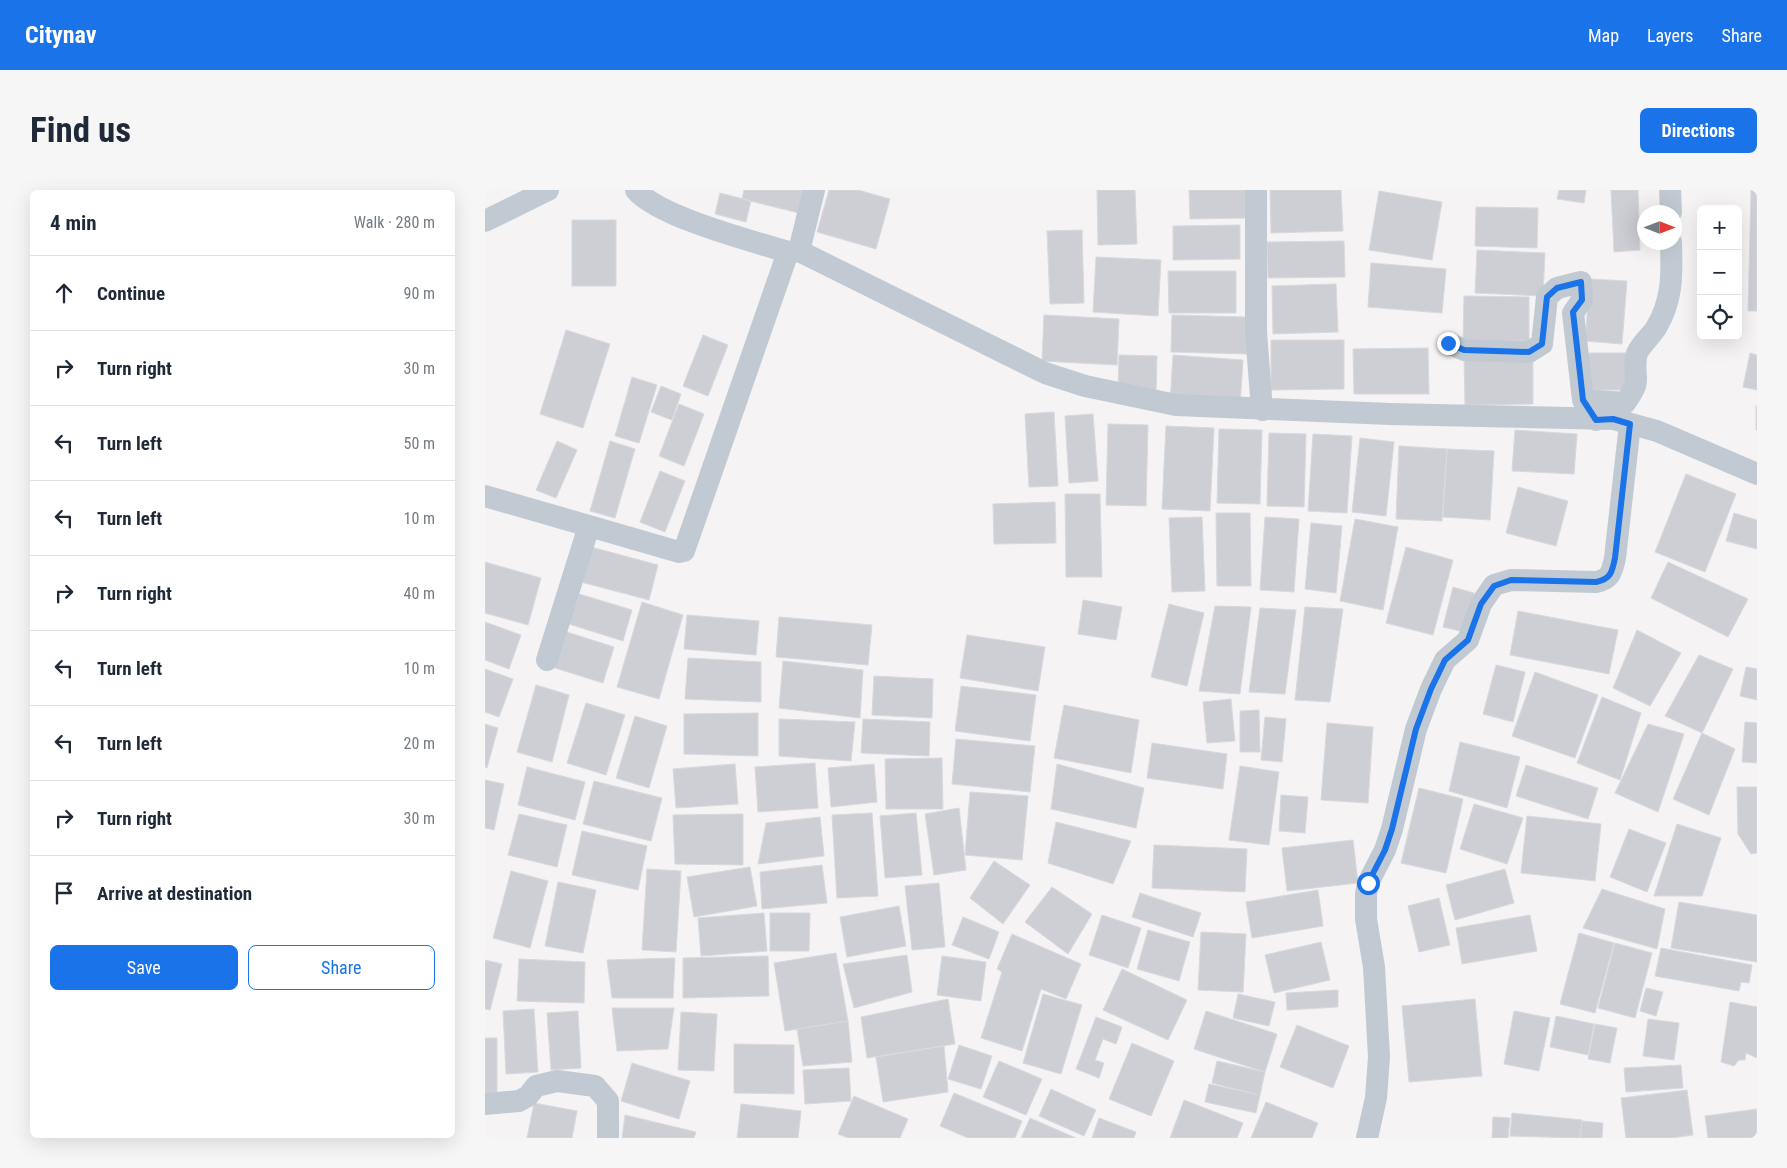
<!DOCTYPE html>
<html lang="en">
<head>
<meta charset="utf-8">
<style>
	body { margin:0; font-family:"Roboto Condensed",sans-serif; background:#f6f6f7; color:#1f2937 }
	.controls { position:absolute; right:15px; top:15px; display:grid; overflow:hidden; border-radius:8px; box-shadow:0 5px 20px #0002 }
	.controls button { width:45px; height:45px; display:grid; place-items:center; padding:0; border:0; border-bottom:1px solid #e0e1e3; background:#fff; color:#1f2937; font:25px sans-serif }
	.compass { position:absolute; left:1152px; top:15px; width:45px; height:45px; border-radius:50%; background:#fff; box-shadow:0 5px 20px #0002; rotate:90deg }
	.stop { position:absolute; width:15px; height:15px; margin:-11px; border:4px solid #1a73e8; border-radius:50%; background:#fff }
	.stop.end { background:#1a73e8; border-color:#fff; box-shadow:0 1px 5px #0008 }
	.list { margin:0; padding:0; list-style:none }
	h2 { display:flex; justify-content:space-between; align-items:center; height:65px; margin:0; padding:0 20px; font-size:21px }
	h2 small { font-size:16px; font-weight:400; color:#747a83 }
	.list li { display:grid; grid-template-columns:32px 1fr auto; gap:15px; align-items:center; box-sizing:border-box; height:75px; padding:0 20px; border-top:1px solid #e0e1e3 }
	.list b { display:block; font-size:19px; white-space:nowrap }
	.list em { font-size:16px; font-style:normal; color:#747a83 }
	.actions { display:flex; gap:10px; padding:15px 20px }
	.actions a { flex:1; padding:11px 0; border:1px solid #1a73e8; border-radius:8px; text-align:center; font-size:18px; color:#1a73e8 }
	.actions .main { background:#1a73e8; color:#fff }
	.icon { flex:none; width:28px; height:28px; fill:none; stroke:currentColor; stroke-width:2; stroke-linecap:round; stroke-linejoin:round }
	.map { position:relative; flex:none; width:1272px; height:948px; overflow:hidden; border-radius:8px }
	header { display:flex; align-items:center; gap:30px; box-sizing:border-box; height:70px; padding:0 25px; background:#1a73e8; color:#fff }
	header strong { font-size:24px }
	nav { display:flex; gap:28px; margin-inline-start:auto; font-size:18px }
	.intro { display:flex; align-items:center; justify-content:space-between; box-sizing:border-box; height:120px; padding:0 30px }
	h1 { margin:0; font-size:35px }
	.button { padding:12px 22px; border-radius:8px; background:#1a73e8; color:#fff; font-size:18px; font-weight:700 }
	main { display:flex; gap:30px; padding:0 30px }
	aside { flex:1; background:#fff; border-radius:8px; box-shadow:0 5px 20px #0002 }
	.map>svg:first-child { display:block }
	.building { fill:#cdcfd5; stroke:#d7d9de }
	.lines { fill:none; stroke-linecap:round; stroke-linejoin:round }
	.street { stroke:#c1cad2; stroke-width:22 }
	.route { stroke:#1a73e8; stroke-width:6 }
</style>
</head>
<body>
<header>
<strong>Citynav</strong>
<nav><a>Map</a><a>Layers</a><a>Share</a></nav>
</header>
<div class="intro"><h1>Find us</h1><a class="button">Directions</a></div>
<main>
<aside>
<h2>4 min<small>Walk · 280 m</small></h2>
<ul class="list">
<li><svg class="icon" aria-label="ahead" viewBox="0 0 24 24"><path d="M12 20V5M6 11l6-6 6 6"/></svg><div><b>Continue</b></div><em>90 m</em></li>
<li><svg class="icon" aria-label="right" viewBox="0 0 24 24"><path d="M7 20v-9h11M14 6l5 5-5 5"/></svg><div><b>Turn right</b></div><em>30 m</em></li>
<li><svg class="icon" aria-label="left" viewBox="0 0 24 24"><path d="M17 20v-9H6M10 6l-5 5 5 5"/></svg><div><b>Turn left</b></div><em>50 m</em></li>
<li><svg class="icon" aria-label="left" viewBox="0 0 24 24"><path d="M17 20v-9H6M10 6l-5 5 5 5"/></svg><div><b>Turn left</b></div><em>10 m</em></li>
<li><svg class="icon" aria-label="right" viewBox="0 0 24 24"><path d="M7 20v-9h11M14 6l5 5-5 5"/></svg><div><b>Turn right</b></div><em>40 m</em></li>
<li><svg class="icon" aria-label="left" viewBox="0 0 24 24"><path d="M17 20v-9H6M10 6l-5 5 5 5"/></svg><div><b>Turn left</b></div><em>10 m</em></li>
<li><svg class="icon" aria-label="left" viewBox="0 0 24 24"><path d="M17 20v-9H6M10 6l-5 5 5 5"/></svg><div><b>Turn left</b></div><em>20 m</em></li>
<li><svg class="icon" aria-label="right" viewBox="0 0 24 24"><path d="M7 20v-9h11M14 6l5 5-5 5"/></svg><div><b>Turn right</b></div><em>30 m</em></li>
<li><svg class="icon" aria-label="arrive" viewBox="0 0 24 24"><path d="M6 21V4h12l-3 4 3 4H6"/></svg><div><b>Arrive at destination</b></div></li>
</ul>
<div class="actions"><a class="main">Save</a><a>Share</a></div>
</aside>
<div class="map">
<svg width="1272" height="948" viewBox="0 0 1272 948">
	<rect width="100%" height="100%" fill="#f5f3f3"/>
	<path class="building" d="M259,0h64l-5,24 -61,-15z
		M344,0h29l32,9 -14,50 -59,-17z
		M612,0h38l2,54 -39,1z
		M704,0h57l1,28 -57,1z
		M785,0h71l2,41 -72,2z
		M1074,0h27l-2,13 -27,-4z
		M1126,0h27l2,60 -26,2z
		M1266,0h6v121h-9z
		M894,1l63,11 -10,58 -63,-10z
		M235,3l31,8 -5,21 -31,-8z
		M991,17l62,1 -1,40 -62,-2z
		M87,30h44v66h-44z
		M755,35v34l-67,1v-34z
		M597,40l2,73 -34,1 -3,-73z
		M859,51l1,36 -77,1 -1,-36z
		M992,60l68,3 -2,43 -68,-3z
		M611,67l65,3 -3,56 -65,-4z
		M886,73l75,6 -4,44 -74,-6z
		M683,81h68v42h-67z
		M1105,89l37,2 -5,63 -37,-3z
		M851,94l2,48 -65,2 -1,-48z
		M979,106l65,1v44l-66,-1z
		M559,125l75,4 -2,46 -75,-4z
		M687,125l75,2v37l-76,-2z
		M81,140l44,14 -27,84 -43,-14z
		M218,145l25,10 -20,51 -25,-10z
		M786,150h73v49l-73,1z
		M943,158l1,46h-75l-1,-45z
		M1102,163h39v37h-39z
		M1265,163l7,2v35l-14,-3z
		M634,165l38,1 -1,38 -38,-2z
		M688,165l70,5 -3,47 -70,-4z
		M1048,167v47l-68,1 -1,-47z
		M147,187l25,8 -18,58 -24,-7z
		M176,196l20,8 -9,26 -21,-8z
		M194,214l25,10 -20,52 -25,-10z
		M1271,216h1v24h-1z
		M569,222l4,74 -29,1 -4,-73z
		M608,224l5,67 -29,2 -4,-67z
		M623,234l40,1 -2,81 -40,-1z
		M681,236l48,2 -4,83 -48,-2z
		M734,239l43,1 -2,74 -43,-1z
		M1030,240l62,4 -3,40 -62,-3z
		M784,243l37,1 -2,73 -37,-1z
		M828,244l39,2 -5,77 -39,-2z
		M875,248l34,4 -8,74 -34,-4z
		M72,251l20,9 -21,48 -20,-8z
		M125,251l25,8 -20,69 -25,-7z
		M914,256l48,3 -5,72 -46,-2z
		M962,259l47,2 -4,69 -47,-3z
		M175,281l25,10 -20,51 -25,-10z
		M1201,284l50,20 -31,78 -50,-20z
		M1033,297l50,14 -12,45 -50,-13z
		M580,304h35l2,83h-36z
		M570,312l1,41 -62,1 -1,-40z
		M731,323h34l1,73h-34z
		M1249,323l23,7v29l-31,-8z
		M717,327l3,74 -33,1 -3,-74z
		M780,327l34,2 -5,73 -34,-2z
		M870,329l43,8 -15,83 -43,-9z
		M826,333l31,3 -6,67 -31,-4z
		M106,357l67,18 -9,35 -68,-18z
		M921,357l47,13 -20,75 -47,-12z
		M0,372l56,16 -13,47 -43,-12z
		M1183,372l80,37 -20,38 -77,-39z
		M968,397l21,6 -10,39 -21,-5z
		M94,404l53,16 -9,31 -54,-17z
		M598,410l39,7 -6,33 -38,-6z
		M157,412l41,13 -24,84 -42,-12z
		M684,414l35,9 -17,73 -36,-9z
		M730,416l36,1 -11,87 -41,-3z
		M820,417l38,2 -13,93 -35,-2z
		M775,418l36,2 -11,84 -36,-2z
		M1033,421l100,19 -9,44 -99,-19z
		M202,425l72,6 -3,34 -72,-6z
		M294,427l93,8 -4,40 -92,-8z
		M0,432l36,13 -12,34 -24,-9z
		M1152,440l44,23 -31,53 -37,-18z
		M82,442l47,15 -11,36 -48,-15z
		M482,445l78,12 -7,44 -78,-13z
		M1214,465l34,14 -31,64 -37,-17z
		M203,468l73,4v40l-76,-3z
		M298,471l80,9 -3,48 -81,-10z
		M1011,475l29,7 -12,50 -30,-8z
		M1261,477l11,2v31l-17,-4z
		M0,479l28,10 -14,38 -14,-5z
		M1050,482l63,23 -23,63 -63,-22z
		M389,486l59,3 -1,39 -60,-3z
		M51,495l33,10 -17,67 -35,-10z
		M476,496l75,9 -6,46 -75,-10z
		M1117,507l39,16 -21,67 -43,-17z
		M746,509l4,42 -28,2 -4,-41z
		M101,513l39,12 -19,60 -39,-12z
		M579,515l75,15 -8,53 -77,-15z
		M774,520l1,42h-20v-41z
		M273,523v43l-74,-2v-40z
		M150,526l32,10 -18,62 -33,-10z
		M780,527l21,2 -4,43 -21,-2z
		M294,529l76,3 -4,39 -72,-5z
		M378,529l67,3 -1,34 -68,-3z
		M1260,532l12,1v40l-15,-1z
		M842,533l46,4 -5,76 -47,-3z
		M0,534l13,4 -11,40 -2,-1z
		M1163,534l36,10 -26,78 -43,-19z
		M1217,543l33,16 -26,66 -36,-16z
		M471,549l79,7 -5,46 -78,-8z
		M975,552l60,15 -13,51 -58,-17z
		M667,553l75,11 -4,35 -76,-11z
		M457,568l1,51h-57l-1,-50z
		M330,573l3,45 -60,4 -3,-45z
		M250,574l3,40 -62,4 -3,-39z
		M389,574l3,38 -46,5 -3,-39z
		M572,574l87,24 -8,40 -85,-19z
		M1041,575l72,23 -10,31 -72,-23z
		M755,576l39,6 -10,73 -40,-5z
		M42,577l58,15 -10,38 -57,-15z
		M0,590l19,4 -10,46 -9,-2z
		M109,591l68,17 -11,43 -68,-17z
		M1252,597h20v66l-6,1 -13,-20z
		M934,598l44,11 -17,74 -45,-10z
		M485,602l58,4 -6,64 -57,-5z
		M796,605l27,2 -3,36 -26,-2z
		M989,614l49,14 -16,46 -47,-15z
		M474,618l7,62 -32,5 -9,-61z
		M387,623l6,83 -41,2 -5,-83z
		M431,623l6,62 -37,3 -5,-62z
		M34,624l48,11 -10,42 -49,-12z
		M258,624v51l-68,-1 -2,-49z
		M1042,626l74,8 -6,57 -74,-8z
		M335,627l4,39 -66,8 8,-41z
		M571,632l75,19 -18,43 -65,-21z
		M1192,634l44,14 -19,58h-48z
		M1144,639l37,14 -19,49 -37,-15z
		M97,641l65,15 -9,44 -66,-15z
		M868,650l5,43 -71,8 -5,-43z
		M669,655l93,4 -2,43 -93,-4z
		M509,671l36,24 -27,39 -33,-26z
		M337,675l5,38 -65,6 -2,-37z
		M265,677l7,39 -63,11 -7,-40z
		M162,679l34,2 -5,81 -34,-2z
		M1020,679l9,34 -59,17 -9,-35z
		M26,681l37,10 -18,67 -37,-10z
		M73,692l38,8 -13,63 -38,-7z
		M454,693l6,64 -33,3 -7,-64z
		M567,697l40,27 -24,40 -43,-32z
		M1117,699l63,20 -8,40 -74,-21z
		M833,700l5,36 -71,12 -6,-36z
		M655,703l61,20 -8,24 -61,-20z
		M954,708l11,47 -31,7 -11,-46z
		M1194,712l78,13v47l-86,-14z
		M414,716l7,40 -59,11 -7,-40z
		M279,723l3,38 -66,5 -3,-38z
		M285,723h40l-1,38h-39z
		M617,725l39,13 -13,40 -39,-13z
		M1045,725l7,36 -75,13 -6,-36z
		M478,727l36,15 -10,27 -37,-14z
		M663,740l42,12 -11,39 -42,-12z
		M716,742l45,2 -3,58 -45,-2z
		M1094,743l35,10 -19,70 -35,-9z
		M527,744l69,30 -15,35 -25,-10 -19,62 -41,-13 21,-66 -5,-3z
		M836,752l9,38 -56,13 -9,-38z
		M1130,753l37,10 -17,65 -37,-10z
		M1176,758l91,17 -3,18 -8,-1 -2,9 -84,-15z
		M351,763l12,68 -63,10 -11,-68z
		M422,765l5,37 -58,16 -11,-44z
		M283,766l1,40 -86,2v-40z
		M457,766l44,6 -5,39 -44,-6z
		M190,768l-2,40h-61l-5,-38z
		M34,769l66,3 -1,41 -67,-2z
		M0,770l17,4 -12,46 -5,-1z
		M637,779l65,31 -19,40 -65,-30z
		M1161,798l17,4 -7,24 -16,-5z
		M853,800v17l-51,3 -1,-17z
		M558,804l39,11 -21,69 -38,-11z
		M753,804l37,8 -6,24 -36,-8z
		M463,809l7,45 -88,14 -6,-41z
		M990,809l7,77 -73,6 -7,-76z
		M1245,812l27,5v51l-11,-5 -1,7h-6l-5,6 -13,-4z
		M127,818h62l-6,41 -51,2z
		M49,819l4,63 -32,2 -3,-63z
		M93,821l3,57 -30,2 -4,-57z
		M721,821l71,23 -12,38 -71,-23z
		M1029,821l36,7 -11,53 -35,-7z
		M196,822l36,2 -3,57 -36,-1z
		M1071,826l38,8 -6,31 -38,-8z
		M611,827l26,10 -6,17 -13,-5 -8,21 9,3 -5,15 -23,-9z
		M1163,829l31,4 -5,37 -31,-4z
		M363,831l4,41 -49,4 -6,-37z
		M1110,834l22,4 -7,35 -22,-4z
		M812,835l52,21 -16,42 -53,-21z
		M0,848h12v55h-12z
		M647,853l42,18 -23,55 -42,-17z
		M249,854l60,1v49l-60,-1z
		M474,855l33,11 -11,33 -33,-10z
		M459,856l4,46 -65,10 -7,-45z
		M514,871l43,18 -16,36 -43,-18z
		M732,871l48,11 -5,23 -48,-12z
		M147,873l58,18 -11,38 -58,-18z
		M1196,875l2,23 -57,4 -2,-24z
		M364,878l2,33 -46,3 -2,-34z
		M724,894l51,11 -4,18 -51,-11z
		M566,899l45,21 -12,26 -45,-20z
		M1202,900l6,45 -22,3h-45l-5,-40z
		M469,903l68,28 -7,17h-47l-28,-12z
		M369,906l54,23 -8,19h-52l-10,-4z
		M699,910l59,23 -6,15h-67z
		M781,912l52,21 -6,15h-61z
		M49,913l43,8 -5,27h-45z
		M256,914l60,7 -3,27h-61z
		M1272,919v29h-49l-3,-22z
		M1027,923l70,7 -2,18 -70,-2z
		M140,925l71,17 -2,6h-72z
		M1008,927l17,1 -2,20h-16z
		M545,928l46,20h-55z
		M614,928l37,14 -2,6h-42z
		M1097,931l21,2 -1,15h-22z"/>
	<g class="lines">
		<path class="street" d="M151,0c23,27 116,51 152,62l11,-1
			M329,0l-15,61 246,122 40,13 91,19 214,9 223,5 44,12 100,43
			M771,0v142l6,78
			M1185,0l1,22
			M0,31l63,-31
			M963,153l16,7 65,2 13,-8 5,-47 10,-9 24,-6 1,18 -9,13 10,87 13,20
			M1098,210l42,3c18,-26 8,-20 11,-46 1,-9 15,-21 20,-29 17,-28 16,-54 15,-86
			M0,306l194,56 5,-1 104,-299
			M62,470l42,-134
			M0,914l34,-3 9,-5 8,-10 21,-5 38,5 13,15v37
			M882,948l9,-40 3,-41 -5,-90 -8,-48v-25l2,-11 17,-33 7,-21 24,-100 15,-40 14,-29 23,-20 13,-36 13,-19 17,-5 85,2c15,-3 16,-11 19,-24l15,-134"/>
	</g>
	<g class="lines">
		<path class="route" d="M883,693l17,-33 7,-21 24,-100 15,-40 14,-29 23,-20 13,-36 13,-18 17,-6 85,2c15,-3 16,-10 19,-24l15,-134 -17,-5 -17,1 -13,-20 -10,-88 9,-12 -1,-18 -24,6 -10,9 -5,47 -13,8 -65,-2 -16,-7"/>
	</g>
</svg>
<div class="controls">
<button>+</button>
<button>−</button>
<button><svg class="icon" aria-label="locate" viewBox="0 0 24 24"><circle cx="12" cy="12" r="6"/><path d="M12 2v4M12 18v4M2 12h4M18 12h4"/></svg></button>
</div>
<svg class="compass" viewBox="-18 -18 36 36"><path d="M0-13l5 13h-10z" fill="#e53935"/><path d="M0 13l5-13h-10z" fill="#747a83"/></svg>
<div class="stop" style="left:883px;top:693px"></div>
<div class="stop end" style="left:963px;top:153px"></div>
</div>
</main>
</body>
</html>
